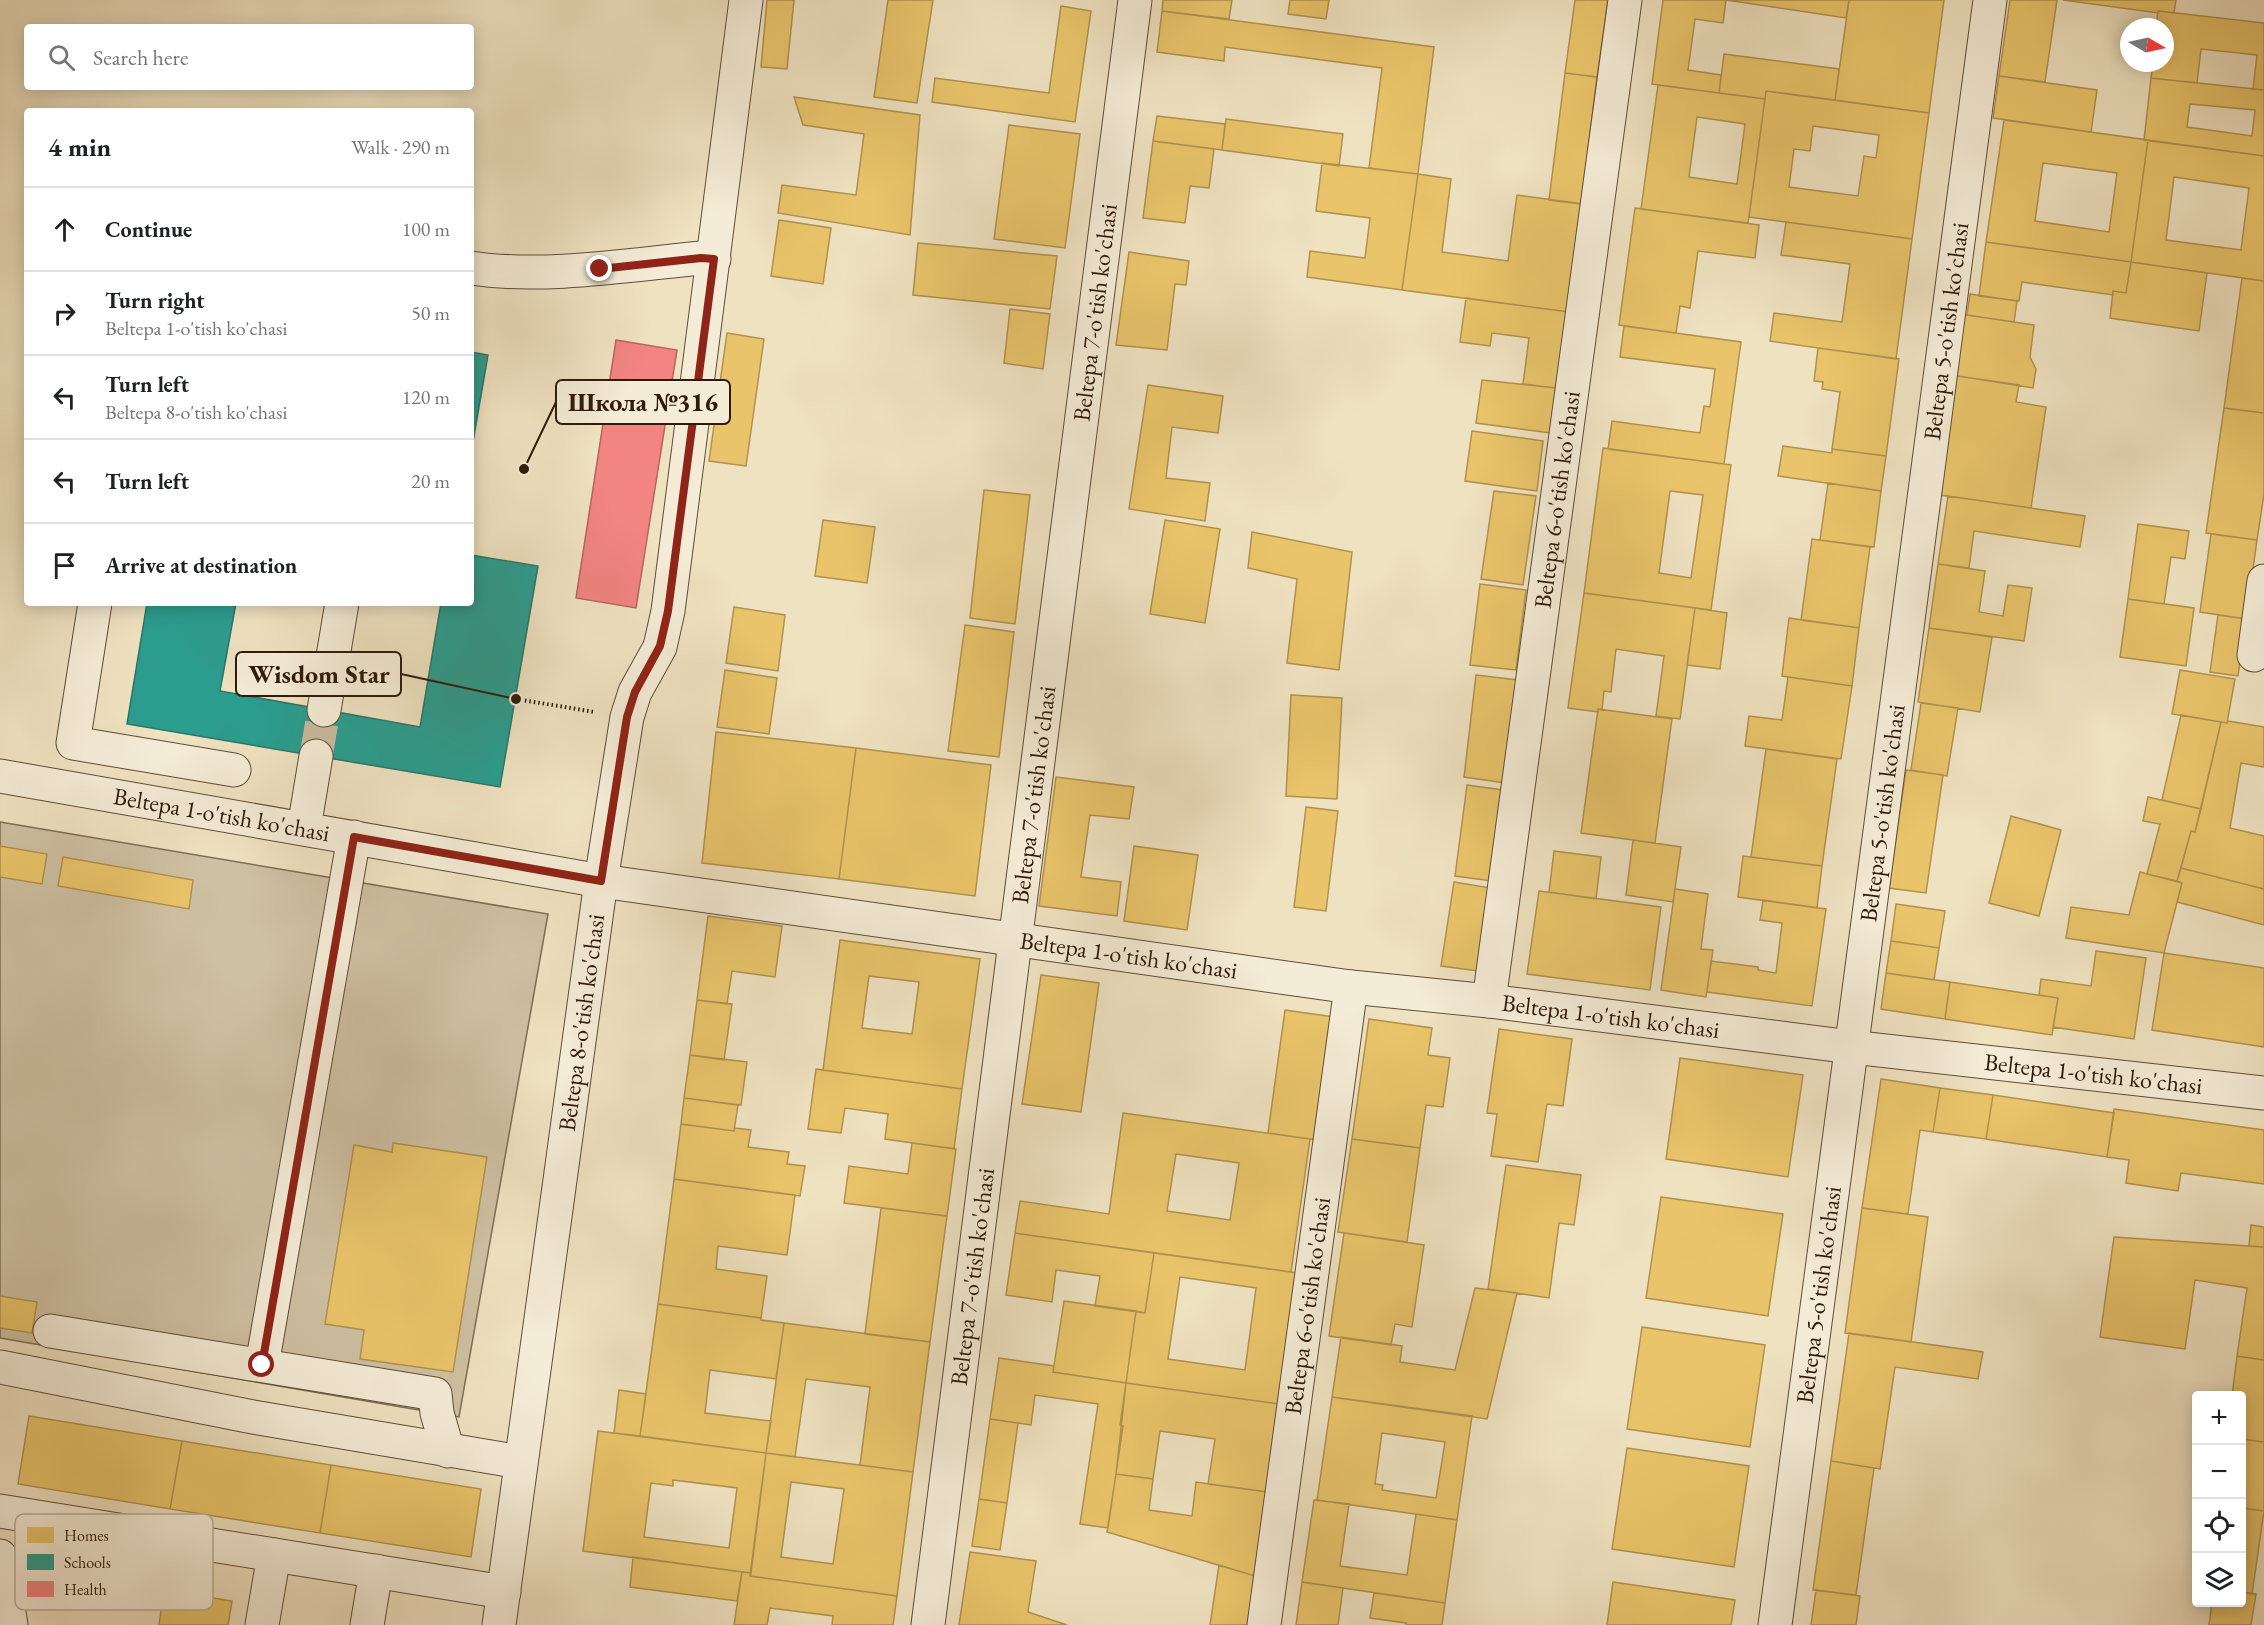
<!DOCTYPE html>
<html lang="en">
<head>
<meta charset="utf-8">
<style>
	body { margin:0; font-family:"EB Garamond",serif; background:#f6f6f6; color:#202124 }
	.controls { position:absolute; right:18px; bottom:18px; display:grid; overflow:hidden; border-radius:6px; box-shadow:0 3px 15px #0003 }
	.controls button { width:54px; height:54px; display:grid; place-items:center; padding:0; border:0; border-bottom:2px solid #e0e0e0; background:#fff; color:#202124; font:30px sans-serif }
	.compass { position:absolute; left:2120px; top:18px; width:54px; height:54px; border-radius:50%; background:#fff; box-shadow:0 3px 15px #0003; rotate:99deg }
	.stop { position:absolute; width:18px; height:18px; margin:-14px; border:4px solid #8f2418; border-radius:50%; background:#fff }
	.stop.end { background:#8f2418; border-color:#fff; box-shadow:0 2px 6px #0008 }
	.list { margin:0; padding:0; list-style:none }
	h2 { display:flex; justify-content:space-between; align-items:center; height:78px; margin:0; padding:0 24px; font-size:26px }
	h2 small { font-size:20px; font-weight:400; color:#757577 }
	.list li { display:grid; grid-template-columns:39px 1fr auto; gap:18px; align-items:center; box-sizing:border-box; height:84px; padding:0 24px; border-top:2px solid #e0e0e0 }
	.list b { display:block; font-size:22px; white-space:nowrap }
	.list p { margin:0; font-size:20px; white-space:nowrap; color:#757577 }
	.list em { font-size:20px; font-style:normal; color:#757577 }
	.icon { flex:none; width:33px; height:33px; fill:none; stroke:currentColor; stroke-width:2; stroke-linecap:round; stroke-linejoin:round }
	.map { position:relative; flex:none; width:2264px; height:1625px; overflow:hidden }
	.search { position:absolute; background:#fff; box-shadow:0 3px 15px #0003; left:24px; top:24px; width:450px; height:66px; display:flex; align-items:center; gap:15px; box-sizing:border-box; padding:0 21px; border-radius:6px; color:#757577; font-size:22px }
	.panel { position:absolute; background:#fff; box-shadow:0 3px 15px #0003; left:24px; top:108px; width:450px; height:498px; border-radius:6px }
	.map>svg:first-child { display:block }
	.green { fill:#cec0a2; stroke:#7e6d56; stroke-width:1.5 }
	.homes { fill:#e9c46a; stroke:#b1914d; stroke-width:1.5; fill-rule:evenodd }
	.schools { fill:#2a9d8f; stroke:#2b7667; stroke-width:1.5 }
	.health { fill:#f28482; stroke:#b7645e; stroke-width:1.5 }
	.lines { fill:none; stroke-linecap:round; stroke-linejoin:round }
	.minor-tunnel { stroke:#c8ba9c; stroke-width:33; stroke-dasharray:33 16; stroke-linecap:butt }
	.minor-casing { stroke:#5e4c38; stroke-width:35 }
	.path { stroke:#2e1a0a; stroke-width:4; stroke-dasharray:1.5 3; stroke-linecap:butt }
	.minor { stroke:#f5ecd7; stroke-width:33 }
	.route { stroke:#8f2418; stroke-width:8 }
	.labels { text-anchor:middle; stroke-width:6; stroke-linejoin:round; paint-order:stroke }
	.street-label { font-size:24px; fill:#2e1a0a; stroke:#f5ecd7 }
	.key { fill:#f5ecd7; stroke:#b9ad9a; stroke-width:1.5 }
	.key-label { font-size:16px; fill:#2e1a0a }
	.leader { fill:none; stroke:#2e1a0a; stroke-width:2 }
	.callout-dot { fill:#2e1a0a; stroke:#f5ecd7; stroke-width:2 }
	.callout { fill:#f5ecd7; stroke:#2e1a0a; stroke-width:2 }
	.callout-label { font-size:26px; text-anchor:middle; font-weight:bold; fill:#2e1a0a }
</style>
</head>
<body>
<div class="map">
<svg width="2264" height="1625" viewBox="0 0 2264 1625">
	<rect width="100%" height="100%" fill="#efe2c1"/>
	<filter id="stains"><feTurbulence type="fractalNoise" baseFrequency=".00333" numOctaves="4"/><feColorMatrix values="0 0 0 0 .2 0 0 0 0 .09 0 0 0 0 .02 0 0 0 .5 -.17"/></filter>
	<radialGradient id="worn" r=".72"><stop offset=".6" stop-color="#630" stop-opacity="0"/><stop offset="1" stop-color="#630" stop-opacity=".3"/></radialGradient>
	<path class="green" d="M0,822l548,92 -89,503 -459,-79z"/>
	<path class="homes" d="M767,0h27l-7,69 -26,-2z
		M888,0h45l-16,103 -43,-6z
		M1163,0h69l-3,19 -67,-8z
		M1290,0h39l-3,19 -38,-5z
		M1575,0h33l-11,77 -32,-4z
		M1663,0h63l-3,23 -28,-4 -7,51 33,5 -2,18 -67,-9z
		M1726,0h123l-3,18z
		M1849,0h95l-15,113 -94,-13z
		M2010,0h47l-12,82 -46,-6z
		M2063,0h113l-2,13 -16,-2v2z
		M1061,6l30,5 -16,111 -143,-20 3,-24 114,15z
		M1162,11l272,36 -16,127 -49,-6 13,-100 -157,-21 -1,14 -67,-9z
		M2158,11l106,12v67l-11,-1 4,-34 -56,-6 -4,34 -46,-5 2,-15h12v-36h-9z
		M1724,54l115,15 -4,31 -69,-9 -1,8 -46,-6z
		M1565,73l32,4 -16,127 -32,-4z
		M1999,76l98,14 -6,42 -98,-14z
		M2151,78l113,12v66l-120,-16zM2190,104l65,6 -3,26 -65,-9z
		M1658,85l107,14 -17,124 -107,-14zM1697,117l48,7 -8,60 -48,-7z
		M1766,91l163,22 -17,126 -163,-22zM1813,126l66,9 -3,23 -12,-2 -6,40 -69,-9 5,-38 16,2z
		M794,97l126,18 -10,120 -132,-22 4,-28 74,10 8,-61 -61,-9z
		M1157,116l68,8 -3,26 -69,-9z
		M1226,119l117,15 -4,32 -117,-16z
		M2004,120l144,20 -17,122 -145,-20zM2043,163l74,10 -8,59 -74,-11z
		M1009,125l71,9 -15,114 -71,-9z
		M2148,140l116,16v125l-133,-19zM2174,177l75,11 -8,62 -75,-10z
		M1153,141l61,8 -5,39 -19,-2 -5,37 -42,-5z
		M1322,163l96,11 -16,116 -95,-13 3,-26 55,7 5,-40 -54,-7z
		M1418,174l33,5 -9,73 66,9 9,-66 66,9 -14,108 -167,-22z
		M1635,208l124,17 -4,33 -57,-7 -8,57 -10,-2 -4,27 -57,-8z
		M779,220l52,8 -8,56 -52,-8z
		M1786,222l126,17 -16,120 -126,-18 4,-28 68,9 8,-58 -69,-9z
		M1986,242l145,20 -5,31 -13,-2v4l-91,-13 -3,19 -40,-5z
		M918,243l139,13 -7,53 -137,-14z
		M1129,252l60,9 -3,24 -11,-1 -8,66 -51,-5z
		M2131,262l76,11 -8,58 -89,-13 3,-27 13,2z
		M2242,278l22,3v132l-40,-5z
		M1970,294l47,7 -3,21 -47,-7z
		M1466,298l103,14 -13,76 -33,-4 6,-46 -37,-5 -2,13 -30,-4z
		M1010,309l40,5 -7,55 -39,-6z
		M1960,314l74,11 -4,32 6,12 -3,19 -82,-13z
		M1624,326l117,16 -17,122 -116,-15 4,-28 88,12 4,-27 6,1 5,-38 -95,-12z
		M727,333l37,6 -18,127 -37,-5z
		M1818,348l81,11 -13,97 -54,-7 8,-57 -18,-3 1,-7 -9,-1z
		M1957,376l62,9 -3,17 30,5 -15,101 -91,-13z
		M1482,380l74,8 -6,45 -74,-10z
		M1148,385l75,11 -5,37 -46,-6 -6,51 44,5 -5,38 -76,-12z
		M2224,408l40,5v81l-7,46 -51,-7z
		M1472,431l71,10 -6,50 -72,-10z
		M1783,446l49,7v-4l54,7 -5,35 -103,-15z
		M1603,448l128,17 -20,145 -127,-17zM1670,491l33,4 -12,83 -32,-5z
		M1828,483l53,8 -7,56 -54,-7z
		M984,490l46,5 -15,129 -45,-6z
		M1494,491l42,5 -13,89 -42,-6z
		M1948,496l137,20 -5,31 -106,-16 -5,37 -31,-4z
		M823,520l52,7 -8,56 -52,-7z
		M1165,520l55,9 -15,94 -55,-9z
		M2138,524l51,7 -4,28 -14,-2 -7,47 -36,-5z
		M1252,532l100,20 -13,118 -52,-7 10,-84 -49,-11z
		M2211,534l46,6 -11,79 -46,-7z
		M1812,539l58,8 -11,81 -58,-8z
		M1938,564l47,7 -6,41 24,4 5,-31 24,3 -8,53 -95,-13z
		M1480,584l46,6 -10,80 -46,-5z
		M1584,593l111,15 -15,111 -24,-3 8,-60 -48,-7 -5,43 -7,-1 -2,19 -4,-1v3l-30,-4z
		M2128,599l66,9 -8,58 -66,-9z
		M734,607l51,8 -7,56 -52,-8z
		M1695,608l32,5 -7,56 -33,-4z
		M2218,615l28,4 -8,57 -28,-4z
		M1789,618l70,10 -7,58 -70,-10z
		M965,625l49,7 -15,125 -51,-6z
		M1929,628l63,9 -12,75 -62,-10z
		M725,670l52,8 -8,56 -52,-7z
		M2180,670l55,9 -8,44 -55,-9z
		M1476,675l42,5 -13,103 -41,-6z
		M1788,677l64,9 -11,73 -96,-13 4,-30 33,4z
		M1291,695l51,3 -5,101 -51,-3z
		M1921,703l37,5 -11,68 -36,-6z
		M1598,709l74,10 -17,124 -74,-10z
		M2181,715l40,7 -20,87 -39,-9z
		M2228,721l36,6v40l-23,-4 -11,65 34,8v53l-83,-21 10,-37 4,1 26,-110 6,1z
		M716,732l140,16 -17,131 -137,-16z
		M856,748l135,17 -16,131 -136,-17z
		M1766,749l71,10 -15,107 -71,-9z
		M1906,770l37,5 -17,118 -37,-5z
		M1056,777l78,10 -5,32 -39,-4 -9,62 40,5 -4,34 -78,-10z
		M1467,785l36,5 -11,91 -37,-5z
		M2148,797l53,12 -6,23 -4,-1 -14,50 -30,-7 13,-50 -17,-3z
		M1306,807l32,4 -12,100 -32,-4z
		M2011,816l50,14 -22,86 -50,-13z
		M1633,840l48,7 -8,55 -47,-7z
		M0,846l47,8 -5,30 -42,-7z
		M1134,846l64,9 -11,75 -63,-9z
		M1554,851l47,6 -5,42 -47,-7z
		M1743,856l79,10 -5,42 -79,-11z
		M63,857l130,23 -4,29 -131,-23z
		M2181,868l83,21v36l-87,-23 5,-19 -5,-2z
		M2140,872l42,11 -18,70 -98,-15 5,-31 58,8z
		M1454,882l37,6 -13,83 -37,-5z
		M1675,889l33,5 -7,55 12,1 -7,47 -45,-7z
		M1539,891l122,16 -11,83 -123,-16z
		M1763,900l63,9 -14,97 -105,-14 4,-31 47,6v3l18,3 6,-50 -22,-3z
		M1896,904l49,7 -6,37 -48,-7z
		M708,916l74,10 -7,51 -43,-6 -5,33 -30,-4z
		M840,940l140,19 -18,130 -139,-19zM869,976l50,6 -7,52 -50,-6z
		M1891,941l48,7 -5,32 -48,-7z
		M2096,951l50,7 -12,81 -81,-12 5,-29 -19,-3 2,-16 50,7z
		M2164,953l100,15v79l-112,-17z
		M1886,973l64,9 -5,37 -64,-10z
		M1041,975l58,8 -18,129 -59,-8z
		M1950,982l108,16 -6,37 -107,-16z
		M697,1000l35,4 -8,56 -34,-5z
		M1285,1010l49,7 -17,123 -49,-7z
		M1369,1019l63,9 -4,27 22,3 -7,49 -17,-2 -6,43 -68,-9z
		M1499,1029l73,10 -9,67 -16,-2 -9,58 -47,-6 6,-42 -10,-1z
		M690,1055l57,7 -6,43 -57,-7z
		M1680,1058l123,17 -15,102 -122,-18z
		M816,1069l146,20 -8,60 -69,-10 3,-25 -43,-6 -4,25 -33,-4z
		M1881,1079l59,9 -7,44 -13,-2 -12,84 -46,-6z
		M1940,1088l53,7 -7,44 -53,-7z
		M1993,1095l121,18 -7,44 -121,-18z
		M684,1098l54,7 -4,26 -53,-7z
		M2114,1109l150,21v54l-83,-11 -3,18 -52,-8 3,-23 -22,-3z
		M1123,1113l187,26 -19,133 -276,-39 5,-32 89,13zM1176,1154l63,9 -9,57 -63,-9z
		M681,1124l53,7 1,-3 16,2 -3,17 41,5 -2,12 18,2 -5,30 -126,-17z
		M1352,1139l68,9 -13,94 -69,-10z
		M393,1143l94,14 -34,215 -93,-13 4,-29 -39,-6 29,-179 38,7z
		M912,1143l44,6 -9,67 -103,-13 5,-37 59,8z
		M1506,1165l75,10 -7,50 -15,-2 -10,75 -61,-9z
		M674,1179l121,16 -8,60 -69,-9 -2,23 51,7 -6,42 -103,-14z
		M1661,1197l122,17 -15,102 -122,-18z
		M881,1208l66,8 -17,126 -65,-8z
		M1862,1208l66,9 -17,125 -66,-9z
		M2251,1225l13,2v20l-15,-1z
		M1015,1233l139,20 -9,60 -50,-7 5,-30 -44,-6 -4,32 -46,-7z
		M1344,1233l80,12 -12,82 -17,-3 -4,21 -62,-9z
		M2114,1237l150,10v113l-27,-4 10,-68 -52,-8 -10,69 -85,-12z
		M1154,1253l144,20 -19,131 -153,-21 10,-72 9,2zM1180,1277l76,11 -11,82 -77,-11z
		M1475,1288l42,5 -30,126 -155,-22 9,-60 61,9 -2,16 55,8z
		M0,1296l37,6 -5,31 -32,-5z
		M1064,1301l72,10 -10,72 -73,-11z
		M658,1304l103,14v2l23,3 -8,56 -66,-9 -5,43 66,8 -5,32 -126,-17z
		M784,1323l146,19 -17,130 -53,-7 10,-78 -64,-8 -11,78 -29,-4z
		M1642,1327l123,18 -15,102 -123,-18z
		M1849,1333l134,19 -5,27 -83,-12 -15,102 -49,-8z
		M2237,1356l27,4v82l-22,-3v-43h-10z
		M999,1358l55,8 -1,6 73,11 -6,42 3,1 -15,102 -28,-4 18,-120 -63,-9 -4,30 -41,-6z
		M1126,1383l153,21 -12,88 -59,-8 7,-45 -55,-8 -7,48 -37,-5z
		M619,1390l27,4 -6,42 -26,-3z
		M1332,1397l140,19 -15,104 -140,-20zM1382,1433l63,9 -9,56 -54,-8 1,-5 -8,-1z
		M29,1416l153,25 -12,68 -152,-25z
		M990,1419l28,4 -11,80 -28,-4z
		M598,1431l168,22 -15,120 -168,-22zM673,1480l64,8 -8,60 -85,-11 7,-54 22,3z
		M2242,1439l22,3v69l-22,-3z
		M182,1441l149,24 -11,68 -150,-24z
		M1627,1448l122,18 -15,101 -122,-18z
		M766,1453l147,19 -16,124 -147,-20zM791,1482l53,7 -11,75 -52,-7z
		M1831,1461l43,7 -18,127 -43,-5z
		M331,1465l150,24 -10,68 -151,-24z
		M1116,1474l37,5 -4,31 43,6 4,-34 71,10 -12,84 -148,-44z
		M979,1499l28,4 -7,47 -28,-4z
		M1314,1500l35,4 -9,62 67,9 9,-61 41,6 -12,83 -143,-21z
		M2242,1508l22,3 -12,83 -10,-2z
		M970,1552l66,9 -8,51 39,13h-108z
		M633,1557l109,15 -5,29 -107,-14z
		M1219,1565l36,11 -7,49h-38z
		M742,1572l9,1 -1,3 147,20 -4,29h-61l1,-9 -63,-8 -3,17h-33z
		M1302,1582l41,6 -5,37h-42z
		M1613,1582l122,18 -4,25h-124z
		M164,1590l68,11 -4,24h-69z
		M1816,1590l44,6 -4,29h-45z
		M2242,1592l14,2 -5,31h-42l3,-23h30z
		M1374,1593l71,10 -3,22h-36v-2l-36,-5z"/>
	<path class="schools" d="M471,352l17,3 -17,98z
		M471,555l67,11 -38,221 -373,-63 20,-121h89l-16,88 200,36 21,-124h30z"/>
	<path class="health" d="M616,340l61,10 -41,258 -60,-10z"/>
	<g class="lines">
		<path class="minor-tunnel" d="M316,756l8,-46"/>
		<g class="minor-casing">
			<g id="minor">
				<path d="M471,268c71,11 158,-3 230,-10l13,1"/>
				<path d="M95,603l-22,140 161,27"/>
				<path d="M2254,655l10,-74"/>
				<path d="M324,710l18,-107"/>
				<path id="s1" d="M0,776l601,105 750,106 138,14 362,46 413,46"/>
				<path d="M304,828l12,-72"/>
				<path id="s2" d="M1489,1001l136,-1001"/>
				<path d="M50,1331l385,63 2,19 11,38"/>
				<path d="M262,1365l92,-528"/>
				<path d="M0,1367l253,50 267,45"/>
				<path d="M0,1511l504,81"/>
				<path d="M0,1556l11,69"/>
				<path d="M262,1625l12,-70"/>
				<path d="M367,1625l9,-54"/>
				<path id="s3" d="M499,1625l102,-744 26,-164 8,-25 25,-45 8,-36 78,-611"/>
				<path id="s4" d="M928,1625l207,-1625"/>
				<path id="s5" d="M1264,1625l87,-638"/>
				<path id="s6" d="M1775,1625l215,-1625"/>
			</g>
		</g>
		<path class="path" d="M516,699l79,13"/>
		<use href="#minor" class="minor"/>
	</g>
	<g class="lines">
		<path class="route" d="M262,1365l92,-528 247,44 26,-164 8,-25 25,-46 8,-35 46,-352 -13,-1 -101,11"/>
	</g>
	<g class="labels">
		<g class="street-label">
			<text dy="8" stroke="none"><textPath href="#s4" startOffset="1323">Beltepa 7-o'tish ko'chasi</textPath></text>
			<text dy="8" stroke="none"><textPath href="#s6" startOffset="1305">Beltepa 5-o'tish ko'chasi</textPath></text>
			<text dy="8" stroke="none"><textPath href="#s2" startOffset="506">Beltepa 6-o'tish ko'chasi</textPath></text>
			<text dy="8" stroke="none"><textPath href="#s4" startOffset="837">Beltepa 7-o'tish ko'chasi</textPath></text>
			<text dy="8" stroke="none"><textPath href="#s6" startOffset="819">Beltepa 5-o'tish ko'chasi</textPath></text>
			<text dy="8" stroke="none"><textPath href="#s1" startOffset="225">Beltepa 1-o'tish ko'chasi</textPath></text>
			<text dy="8" stroke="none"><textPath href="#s1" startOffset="1143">Beltepa 1-o'tish ko'chasi</textPath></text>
			<text dy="8" stroke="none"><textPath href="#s1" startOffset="1629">Beltepa 1-o'tish ko'chasi</textPath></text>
			<text dy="8" stroke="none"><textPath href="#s3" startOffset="608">Beltepa 8-o'tish ko'chasi</textPath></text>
			<text dy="8" stroke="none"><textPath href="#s1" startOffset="2115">Beltepa 1-o'tish ko'chasi</textPath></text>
			<text dy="8" stroke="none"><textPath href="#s4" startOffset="351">Beltepa 7-o'tish ko'chasi</textPath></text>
			<text dy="8" stroke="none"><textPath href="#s6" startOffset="333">Beltepa 5-o'tish ko'chasi</textPath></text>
			<text dy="8" stroke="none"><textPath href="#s5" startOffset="322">Beltepa 6-o'tish ko'chasi</textPath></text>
		</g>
	</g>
	<rect x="15" y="1514" width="198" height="96" rx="9" class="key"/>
	<rect x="27" y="1527" width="27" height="16" fill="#e9c46a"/>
	<rect x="27" y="1554" width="27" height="16" fill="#2a9d8f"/>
	<rect x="27" y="1581" width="27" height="16" fill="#f28482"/>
	<g class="key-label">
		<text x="64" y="1541">Homes</text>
		<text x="64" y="1568">Schools</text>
		<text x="64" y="1595">Health</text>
	</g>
	<path class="leader" d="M524 469L556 402M516 699L401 674"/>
	<g class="callout-dot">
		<circle cx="524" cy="469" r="6"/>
		<circle cx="516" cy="699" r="6"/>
	</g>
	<g class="callout">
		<rect x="556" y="380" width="174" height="44" rx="6"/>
		<rect x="236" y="652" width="165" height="44" rx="6"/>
	</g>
	<g class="callout-label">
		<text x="643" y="411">Школа №316</text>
		<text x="319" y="683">Wisdom Star</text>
	</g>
	<rect width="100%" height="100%" filter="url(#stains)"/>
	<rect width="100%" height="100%" fill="url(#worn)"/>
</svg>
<div class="controls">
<button>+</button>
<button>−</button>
<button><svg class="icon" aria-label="locate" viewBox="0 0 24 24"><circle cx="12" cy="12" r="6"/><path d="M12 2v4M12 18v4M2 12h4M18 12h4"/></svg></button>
<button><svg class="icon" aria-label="layers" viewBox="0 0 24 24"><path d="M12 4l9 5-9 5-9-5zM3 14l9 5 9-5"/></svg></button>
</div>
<svg class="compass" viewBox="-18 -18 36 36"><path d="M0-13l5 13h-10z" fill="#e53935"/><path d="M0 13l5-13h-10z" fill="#757577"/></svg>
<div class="stop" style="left:262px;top:1365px"></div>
<div class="stop end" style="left:600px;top:269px"></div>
<div class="search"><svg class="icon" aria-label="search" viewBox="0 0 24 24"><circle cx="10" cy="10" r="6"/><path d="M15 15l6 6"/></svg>Search here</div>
<section class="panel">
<h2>4 min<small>Walk · 290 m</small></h2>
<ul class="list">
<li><svg class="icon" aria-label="ahead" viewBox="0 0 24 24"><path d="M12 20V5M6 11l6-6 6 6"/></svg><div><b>Continue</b></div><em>100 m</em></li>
<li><svg class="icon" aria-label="right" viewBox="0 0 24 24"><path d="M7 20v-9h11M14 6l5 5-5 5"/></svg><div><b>Turn right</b><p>Beltepa 1-o'tish ko'chasi</p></div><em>50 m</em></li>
<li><svg class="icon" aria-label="left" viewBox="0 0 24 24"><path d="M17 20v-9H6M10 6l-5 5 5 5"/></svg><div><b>Turn left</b><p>Beltepa 8-o'tish ko'chasi</p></div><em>120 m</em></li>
<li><svg class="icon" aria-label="left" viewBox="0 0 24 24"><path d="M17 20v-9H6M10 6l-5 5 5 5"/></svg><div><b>Turn left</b></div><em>20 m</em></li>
<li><svg class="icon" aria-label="arrive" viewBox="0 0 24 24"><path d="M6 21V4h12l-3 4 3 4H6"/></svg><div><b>Arrive at destination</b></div></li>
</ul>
</section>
</div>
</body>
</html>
